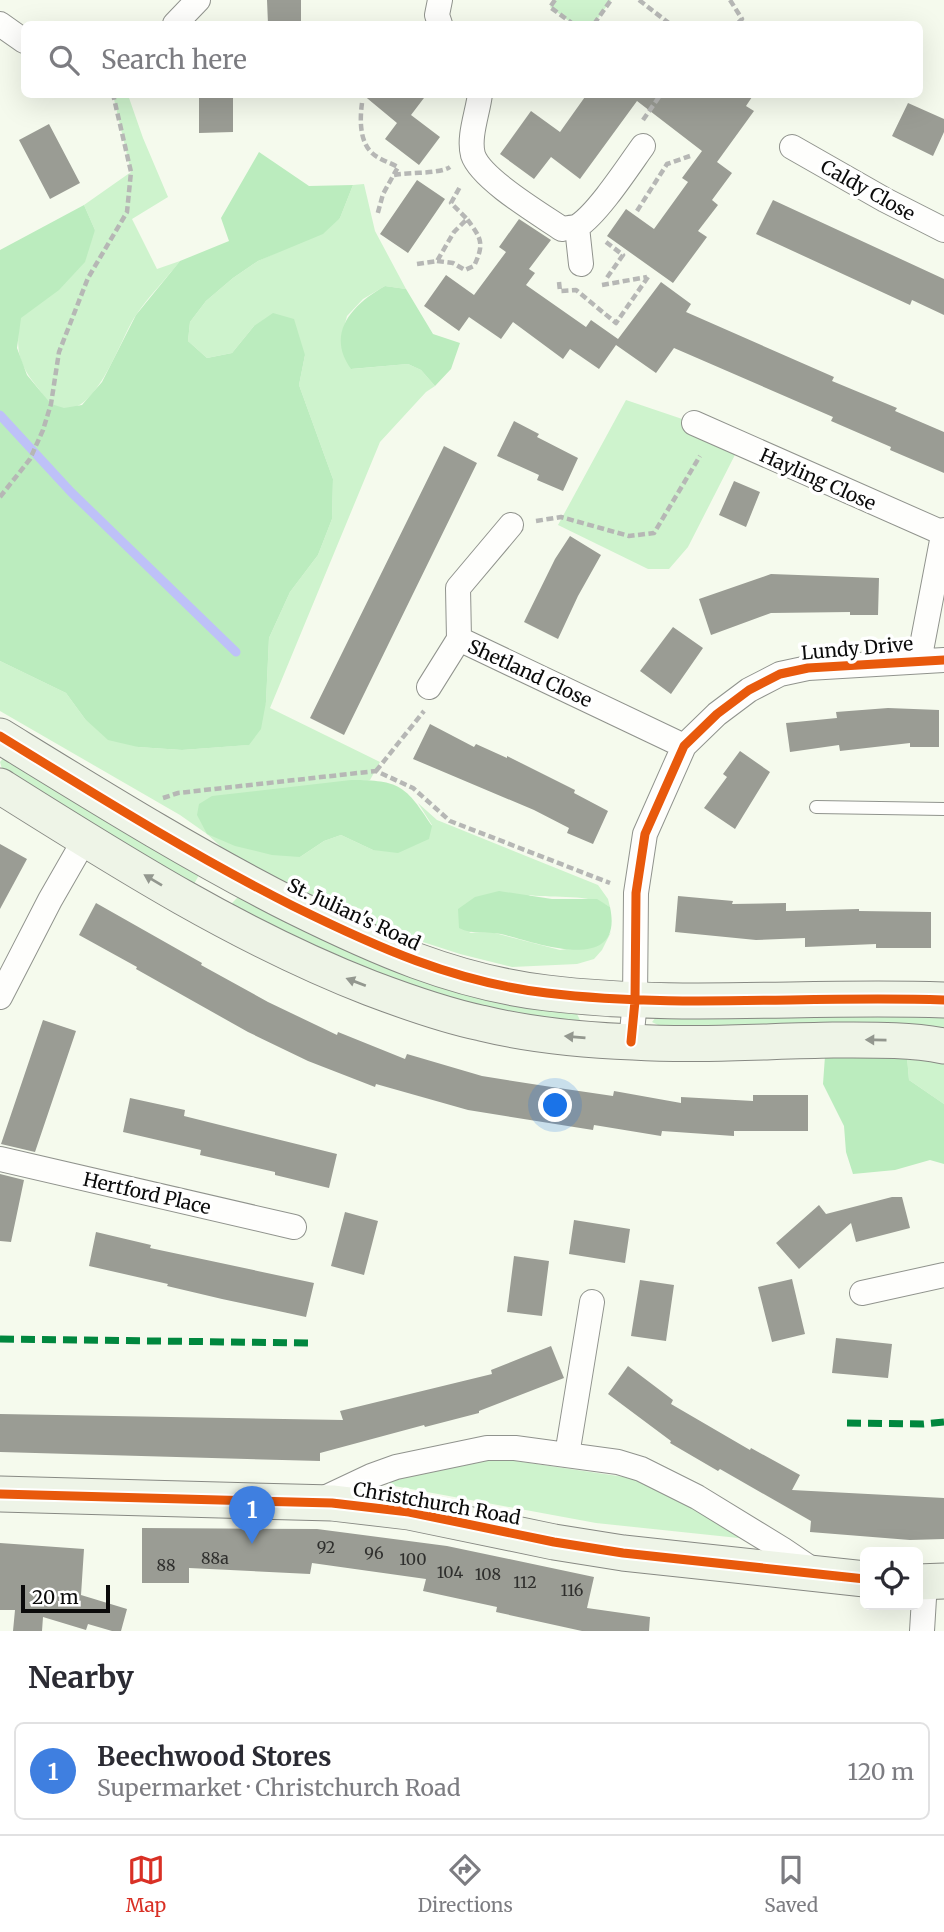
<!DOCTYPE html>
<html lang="en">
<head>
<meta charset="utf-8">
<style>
	body { margin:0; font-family:Merriweather,serif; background:#f2f2f3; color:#2b2b33 }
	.controls { position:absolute; right:21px; bottom:21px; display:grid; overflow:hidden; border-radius:10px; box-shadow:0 7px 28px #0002 }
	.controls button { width:63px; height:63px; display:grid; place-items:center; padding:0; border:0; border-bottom:2px solid #e1e1e2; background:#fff; color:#2b2b33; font:35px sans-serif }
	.scale { position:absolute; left:21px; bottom:18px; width:89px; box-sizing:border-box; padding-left:7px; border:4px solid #0b0b0b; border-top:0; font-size:19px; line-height:24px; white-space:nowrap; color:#0b0b0b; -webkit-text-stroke:5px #fff; paint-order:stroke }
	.you { position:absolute; left:556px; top:1106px; width:24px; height:24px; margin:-18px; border:5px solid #fff; border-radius:50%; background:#1a73e8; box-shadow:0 0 0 10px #1a73e833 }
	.badge { display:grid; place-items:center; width:46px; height:46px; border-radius:50%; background:#d93025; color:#fff; font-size:23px; font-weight:700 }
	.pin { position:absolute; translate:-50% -58px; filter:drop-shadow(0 2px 4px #0008) }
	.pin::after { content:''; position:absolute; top:37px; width:24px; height:21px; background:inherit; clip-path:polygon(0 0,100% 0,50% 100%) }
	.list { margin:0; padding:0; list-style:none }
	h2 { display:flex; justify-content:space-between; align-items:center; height:91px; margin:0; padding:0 28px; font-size:30px }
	h2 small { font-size:23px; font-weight:400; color:#7c7c81 }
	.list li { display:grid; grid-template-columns:46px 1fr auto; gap:21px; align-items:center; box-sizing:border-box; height:98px; margin:0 14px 14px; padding:0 14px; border:2px solid #e1e1e2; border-radius:10px }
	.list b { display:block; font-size:26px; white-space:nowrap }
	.list p { margin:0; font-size:23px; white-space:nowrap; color:#7c7c81 }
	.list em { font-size:23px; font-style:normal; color:#7c7c81 }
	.icon { flex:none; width:38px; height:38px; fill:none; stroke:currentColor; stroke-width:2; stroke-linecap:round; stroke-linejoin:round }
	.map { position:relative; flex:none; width:944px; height:1631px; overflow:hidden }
	.search { position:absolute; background:#fff; box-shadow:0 7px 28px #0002; left:21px; right:21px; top:21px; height:77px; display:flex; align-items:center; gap:18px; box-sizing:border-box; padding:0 24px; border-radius:10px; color:#7c7c81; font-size:26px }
	.sheet { height:203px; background:#fff }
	nav { display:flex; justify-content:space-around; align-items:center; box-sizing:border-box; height:98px; border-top:2px solid #e1e1e2; background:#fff; font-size:19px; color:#7c7c81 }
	nav a { display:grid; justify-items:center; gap:4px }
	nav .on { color:#d93025 }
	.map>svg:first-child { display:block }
	.green { fill:#cef3cd }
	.forest { fill:#bbecbe }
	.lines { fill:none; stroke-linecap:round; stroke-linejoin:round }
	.stream { stroke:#bec1f8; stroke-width:9 }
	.building { fill:#9a9c94 }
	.lane-casing { stroke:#90938d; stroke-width:14 }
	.street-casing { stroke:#90938d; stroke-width:26 }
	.secondary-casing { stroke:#878983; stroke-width:37 }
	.path { stroke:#b6b7b5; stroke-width:4.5; stroke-dasharray:7 3.5; stroke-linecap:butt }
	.lane { stroke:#fefefc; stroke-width:12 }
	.street { stroke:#fefefc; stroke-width:24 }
	.secondary { stroke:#eef4e7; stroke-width:35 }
	.quiet { stroke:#00873e; stroke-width:7; stroke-dasharray:14 7; stroke-linecap:butt }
	.cycleway-casing { stroke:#fff; stroke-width:13 }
	.cycleway { stroke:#e8590c; stroke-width:9 }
	.oneway { fill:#93978f }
	.labels { text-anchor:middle; stroke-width:7; stroke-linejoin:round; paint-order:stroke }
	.number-label { font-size:16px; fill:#2f2f2d }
	.street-label { font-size:19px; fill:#0b0b0b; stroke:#fff }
</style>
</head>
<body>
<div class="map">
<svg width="944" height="1631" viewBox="0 0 944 1631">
	<rect width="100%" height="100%" fill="#f5faed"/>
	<path class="green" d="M555,0h56l-17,24h-21l-23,-17z
		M113,95h15l15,43 25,59 -36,22 25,50 23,-8c-14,18 -31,35 -44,54 -17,24 -42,114 -84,90 -5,-3 -10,-12 -14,-17 -21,-26 -22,-38 -18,-70l17,-13 58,-75 -11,-25 47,-33z
		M364,184l11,47 31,58 -21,-3 -22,13 -16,17 -6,23 11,30 56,-5 13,6 14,16 -9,6 -46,50 -110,266 110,54 -10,18 -82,9 12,68 24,-16 17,-6 32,15 59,-25 -14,-22 19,17 161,65 10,14 2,8c-22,-14 -54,-8 -80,-12l-61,38 22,-1 69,18 41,-6 10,-12 -9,18 -8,9 -17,5 -65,3 -52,-13 -65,-21 -93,-38 -73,-41 -22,-20 -27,-19 -180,-104v-50l66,32 19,26 53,28 44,3 66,-5 18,-43 3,-64 21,-46 28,-37 14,-36 1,-40 -34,-94 6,-30 -51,-29 -22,27 -25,5 -19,-17 2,-19 16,-21 27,-23 25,-17 29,-13 53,-30 13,-33z
		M626,400l68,23 46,22 -52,102 -19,22h-21l-90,-44z
		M5,756l194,119 -5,9 -8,-1 -184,-114 -2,-7z
		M239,896l234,97 104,21 4,8 -3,7 -154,-33 -189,-86 -3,-7z
		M944,1012v19l-280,-3 -12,-6 5,-6z
		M907,1057l37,4v43l-35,-24z
		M464,1460l52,1 122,18 23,9 87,51 -152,-16 -207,-38 -1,-3 3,-3z"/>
	<path class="forest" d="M259,152l50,34 44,-1 -13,33 -17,16 -65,27 -25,17 -27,23 -16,21 -2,19 19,17 25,-5 22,-27 19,-13 21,6 11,36 -6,30 34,94 -1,40 -14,36 -28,37 -21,46 -3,64 -5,27 -12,16 -67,5 -44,-3 -30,-7 -23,-21 -19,-26 -66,-32v-411l84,-45 11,25 -10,32 -26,28 -38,28 -4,30 10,27 24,29 13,4 18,-3 20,-23 34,-67 44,-54 49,-20 -8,-23z
		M385,286l21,3 27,45 27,9 -9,26 -16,17 -14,-16 -13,-6 -57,5c-26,-36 2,-65 34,-83z
		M351,780c49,0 55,6 81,46l-3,13 -31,14 -25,-3 -32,-15 -17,6 -24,16 -28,-2 -37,-9 -28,-12 -10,-19 2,-11 13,-8z
		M499,891l53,8h45l13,8c15,70 -76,35 -109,27 -15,-3 -28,1 -42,-6l-1,-19 17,-12z
		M825,1056l82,1 2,23 35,24v60l-14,-4 -35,10 -42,4 -7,-22 -2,-26 -21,-42z"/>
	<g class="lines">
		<path class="stream" d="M0,415l71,77 165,160"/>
	</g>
	<path class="building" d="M267,0h34v24h-33z
		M199,94h34v38l-34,1z
		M362,94h65l-16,21 29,22 -21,28 -34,-26 12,-16z
		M587,94h167l-8,12 8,5 -37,51 15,11 -20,27 6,5 -20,26 9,6 -34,46 -66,-47 19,-27 28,20 34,-47 -6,-4 20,-27 -65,-50 -57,78 -29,-22 -17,22 -34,-25 31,-43 29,21z
		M908,103l36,16v13l-11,24 -41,-20z
		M49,124l31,59 -30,16 -31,-59z
		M417,180l28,19 -37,54 -28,-19z
		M773,200l171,79v36l-32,-15 -2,5 -154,-71z
		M519,219l32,21 -22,29 6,4 -9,12 60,42 5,-7 27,19 43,-57 30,22 -5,8 148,65 -2,4 65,27 -2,3 49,21v41l-54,-23 1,-3 -60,-26 2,-4 -159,-69 -18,25 -40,-28 -17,24 -29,-20 -7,10 -50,-37 -12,17 -32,-22 -10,14 -35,-25 22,-31 28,20 32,-43 -7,-5z
		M514,421l25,13 -2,3 41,21 -15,33 -26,-11 2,-5 -42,-19z
		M444,446l33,17 -133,272 -34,-17z
		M734,481l26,11 -14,35 -27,-12z
		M570,536l31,19 -23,41 -20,43 -34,-17 31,-63z
		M771,574l108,4 -1,37h-28v-3l-79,1 -60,22 -12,-36z
		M673,627l30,21 -32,46 -31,-23z
		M888,708l51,2v37h-29v-4l-70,8 -1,-6 -49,7 -4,-29 51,-5 -1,-6z
		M430,724l44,23 2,-3 31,14v-2l68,34 -1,3 34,18 -15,33 -26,-11 2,-5 -35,-18 -121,-51z
		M740,751l30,21 -35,57 -31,-21 23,-31 -4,-3z
		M0,844l27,15 -27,50z
		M678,896l55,5 -1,3 54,-1v8l73,-2v2l72,1v36h-55v-4l-71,3v-9l-49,2 -81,-8z
		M96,903l106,60 -1,2 67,37 69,33 1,-3 67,27 2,-5 75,22 63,10 68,10 1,-5 67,12v-6l72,4v-6h55v36h-74v5l-72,-5 -1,5 -67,-11 -1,5 -125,-20 -92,-26 -1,3 -67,-26 -60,-29 -112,-63 1,-2 -58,-32z
		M43,1020l33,11 -41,121 -34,-8z
		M130,1098l55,12 -1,6 153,38 -8,34 -54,-13v-3l-75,-17 1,-5 -78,-18z
		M0,1174l24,6 -13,62 -11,-1z
		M892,1197h10l8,31 -54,14 -5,-19 -52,46 -23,-26 43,-38 7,9z
		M345,1212l33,9 -14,54 -33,-9z
		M574,1220l56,9 -5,34 -56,-9z
		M96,1232l55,13 -1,3 164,35 -8,34 -84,-18 -55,-13 1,-2 -79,-18z
		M514,1256l35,5 -7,55 -35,-4z
		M792,1279l13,55 -33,8 -14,-55z
		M640,1280l34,5 -8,56 -35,-5z
		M836,1338l56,6 -4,34 -56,-5z
		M551,1346l13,32 -85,33v2l-54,14 -1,-2 -104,28v8l-320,-9v-38l343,6 -3,-9 152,-37 -1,-4z
		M628,1366l45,34 -2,4 79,46 1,-2 49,27 -8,15 152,8v41l-34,1 -100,-8 1,-11 -91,-52 -2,2 -48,-28 1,-2 -63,-47z
		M142,1528l175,1 130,17 81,17 66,14 -7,31 63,9 -1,14h-67l-86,-19 1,-5 -74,-16 3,-12 -114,-16 -2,11 -121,-6v15h-47z
		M0,1543l84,6 -3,46 46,14 -6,22h-9l-24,-7 -2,6 -43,-13 -1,14h-29l2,-21h-15z"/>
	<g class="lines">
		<g class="lane-casing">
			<path id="lane" d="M816,807l128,2"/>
		</g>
		<g class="street-casing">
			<path id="street" d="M0,24l24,17
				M175,24l23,-24
				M440,24l-3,-9 3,-15
				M480,94c-2,18 -12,43 -7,61 8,24 67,59 89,74 5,-1 12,-1 16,-3 20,-13 50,-59 65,-80
				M792,147l93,53 59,30
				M577,227l4,37
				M694,423l249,110
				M511,525l-53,63 1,51 225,107
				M919,661l25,-131
				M429,687l30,-48
				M0,997l50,-97 35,-61
				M631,1042l4,-41 1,-108 9,-59 39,-88 33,-32 32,-24 31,-16 28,-6 136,-8
				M0,1159l294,68
				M862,1293l82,-18
				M567,1455l25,-153
				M318,1501l53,-25 25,-9 91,-19h28l103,14 23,7 56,28 85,52 34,23
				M922,1631l3,-49"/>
		</g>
		<g class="secondary-casing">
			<path id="secondary" d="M0,736c96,59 192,119 293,170 83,41 161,76 254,87 132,16 265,2 397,7
				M0,786c119,75 239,151 370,202 37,14 73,27 111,35 49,12 101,17 152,19 67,4 133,-1 200,-2 37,0 75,-1 111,6
				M0,1494l332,9 77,9 145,30 69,11 242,26
				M918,1582l26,-1"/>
		</g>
		<path class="path" d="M555,0l-5,7 23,17
			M639,0l31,24
			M730,0l12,19 -5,5
			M594,24l17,-24
			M362,103c-2,15 -3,38 10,50 6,6 19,10 26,14l-15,27 -6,22
			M643,120l18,-26
			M394,175c15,-3 46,-1 56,-8
			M637,211l30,-47 23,-8
			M606,242l17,13 -17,24
			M437,261l16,2 12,7 9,-4c11,-23 7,-28 -7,-47
			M417,264l20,-3 17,-29 13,-13 -16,-16 10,-18
			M559,282l1,9 16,-1 40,33 32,-46
			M602,285l45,-8
			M0,497l30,-38 13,-29 8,-26 8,-52 29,-74 39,-66 4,-40 -18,-78
			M536,521l25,-4 68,19 25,-3 46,-77
			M376,771l48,-60
			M163,798l15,-5 198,-22 37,17 37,33 160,62"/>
		<use href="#lane" class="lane"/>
		<use href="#street" class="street"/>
		<use href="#secondary" class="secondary"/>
		<path class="quiet" d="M0,1339l311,4
			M847,1423l76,1 21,-2"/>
		<g class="cycleway-casing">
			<path id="cycleway" d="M0,736c96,59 192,119 293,170 83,41 161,76 254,87 132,16 265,2 397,7
				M631,1042l4,-41 1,-108 9,-59 39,-88 33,-32 32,-24 31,-16 28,-6 136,-8
				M0,1494l332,9 77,9 145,30 69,11 242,26"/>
		</g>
		<use href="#cycleway" class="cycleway"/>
	</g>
	<defs><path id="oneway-solid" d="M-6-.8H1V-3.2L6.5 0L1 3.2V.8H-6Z" transform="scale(1.75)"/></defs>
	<g class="oneway">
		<use href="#oneway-solid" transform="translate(153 880) rotate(-149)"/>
		<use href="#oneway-solid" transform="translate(356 982) rotate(-159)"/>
		<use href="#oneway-solid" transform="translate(575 1037) rotate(-175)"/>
		<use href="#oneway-solid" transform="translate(876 1040) rotate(-179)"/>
	</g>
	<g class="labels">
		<g class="number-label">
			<text x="326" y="1553">92</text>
			<text x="374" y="1559">96</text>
			<text x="215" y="1564">88a</text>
			<text x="413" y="1565">100</text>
			<text x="166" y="1571">88</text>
			<text x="450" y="1578">104</text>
			<text x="488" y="1580">108</text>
			<text x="525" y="1588">112</text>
			<text x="572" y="1596">116</text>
		</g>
		<g class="street-label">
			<text transform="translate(868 190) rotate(29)" y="7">Caldy Close</text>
			<text transform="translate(818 479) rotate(24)" y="7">Hayling Close</text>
			<text transform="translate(857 648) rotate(-5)" y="7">Lundy Drive</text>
			<text transform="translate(530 673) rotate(25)" y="7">Shetland Close</text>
			<text transform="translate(354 914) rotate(25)" y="7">St. Julian's Road</text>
			<text transform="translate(147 1193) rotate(13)" y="7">Hertford Place</text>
			<text transform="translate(437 1503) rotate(10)" y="7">Christchurch Road</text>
		</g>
	</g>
</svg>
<div class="controls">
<button><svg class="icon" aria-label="locate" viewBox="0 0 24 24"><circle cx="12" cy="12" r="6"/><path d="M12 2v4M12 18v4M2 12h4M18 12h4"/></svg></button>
</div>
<div class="scale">20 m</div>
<div class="you"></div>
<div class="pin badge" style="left:252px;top:1544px;background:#3f7fe0">1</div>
<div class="search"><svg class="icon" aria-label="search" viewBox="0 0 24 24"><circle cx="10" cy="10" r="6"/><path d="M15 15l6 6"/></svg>Search here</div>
</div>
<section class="sheet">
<h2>Nearby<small></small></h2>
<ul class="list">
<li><span class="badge" style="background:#3f7fe0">1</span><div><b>Beechwood Stores</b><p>Supermarket · Christchurch Road</p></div><em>120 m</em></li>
</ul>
</section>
<nav>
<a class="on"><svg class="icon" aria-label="map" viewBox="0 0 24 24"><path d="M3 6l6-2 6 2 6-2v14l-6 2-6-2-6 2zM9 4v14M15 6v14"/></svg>Map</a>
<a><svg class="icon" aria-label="directions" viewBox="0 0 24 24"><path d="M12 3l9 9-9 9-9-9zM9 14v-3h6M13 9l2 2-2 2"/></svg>Directions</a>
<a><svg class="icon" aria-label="saved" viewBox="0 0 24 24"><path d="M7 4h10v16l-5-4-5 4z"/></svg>Saved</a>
</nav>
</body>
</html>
